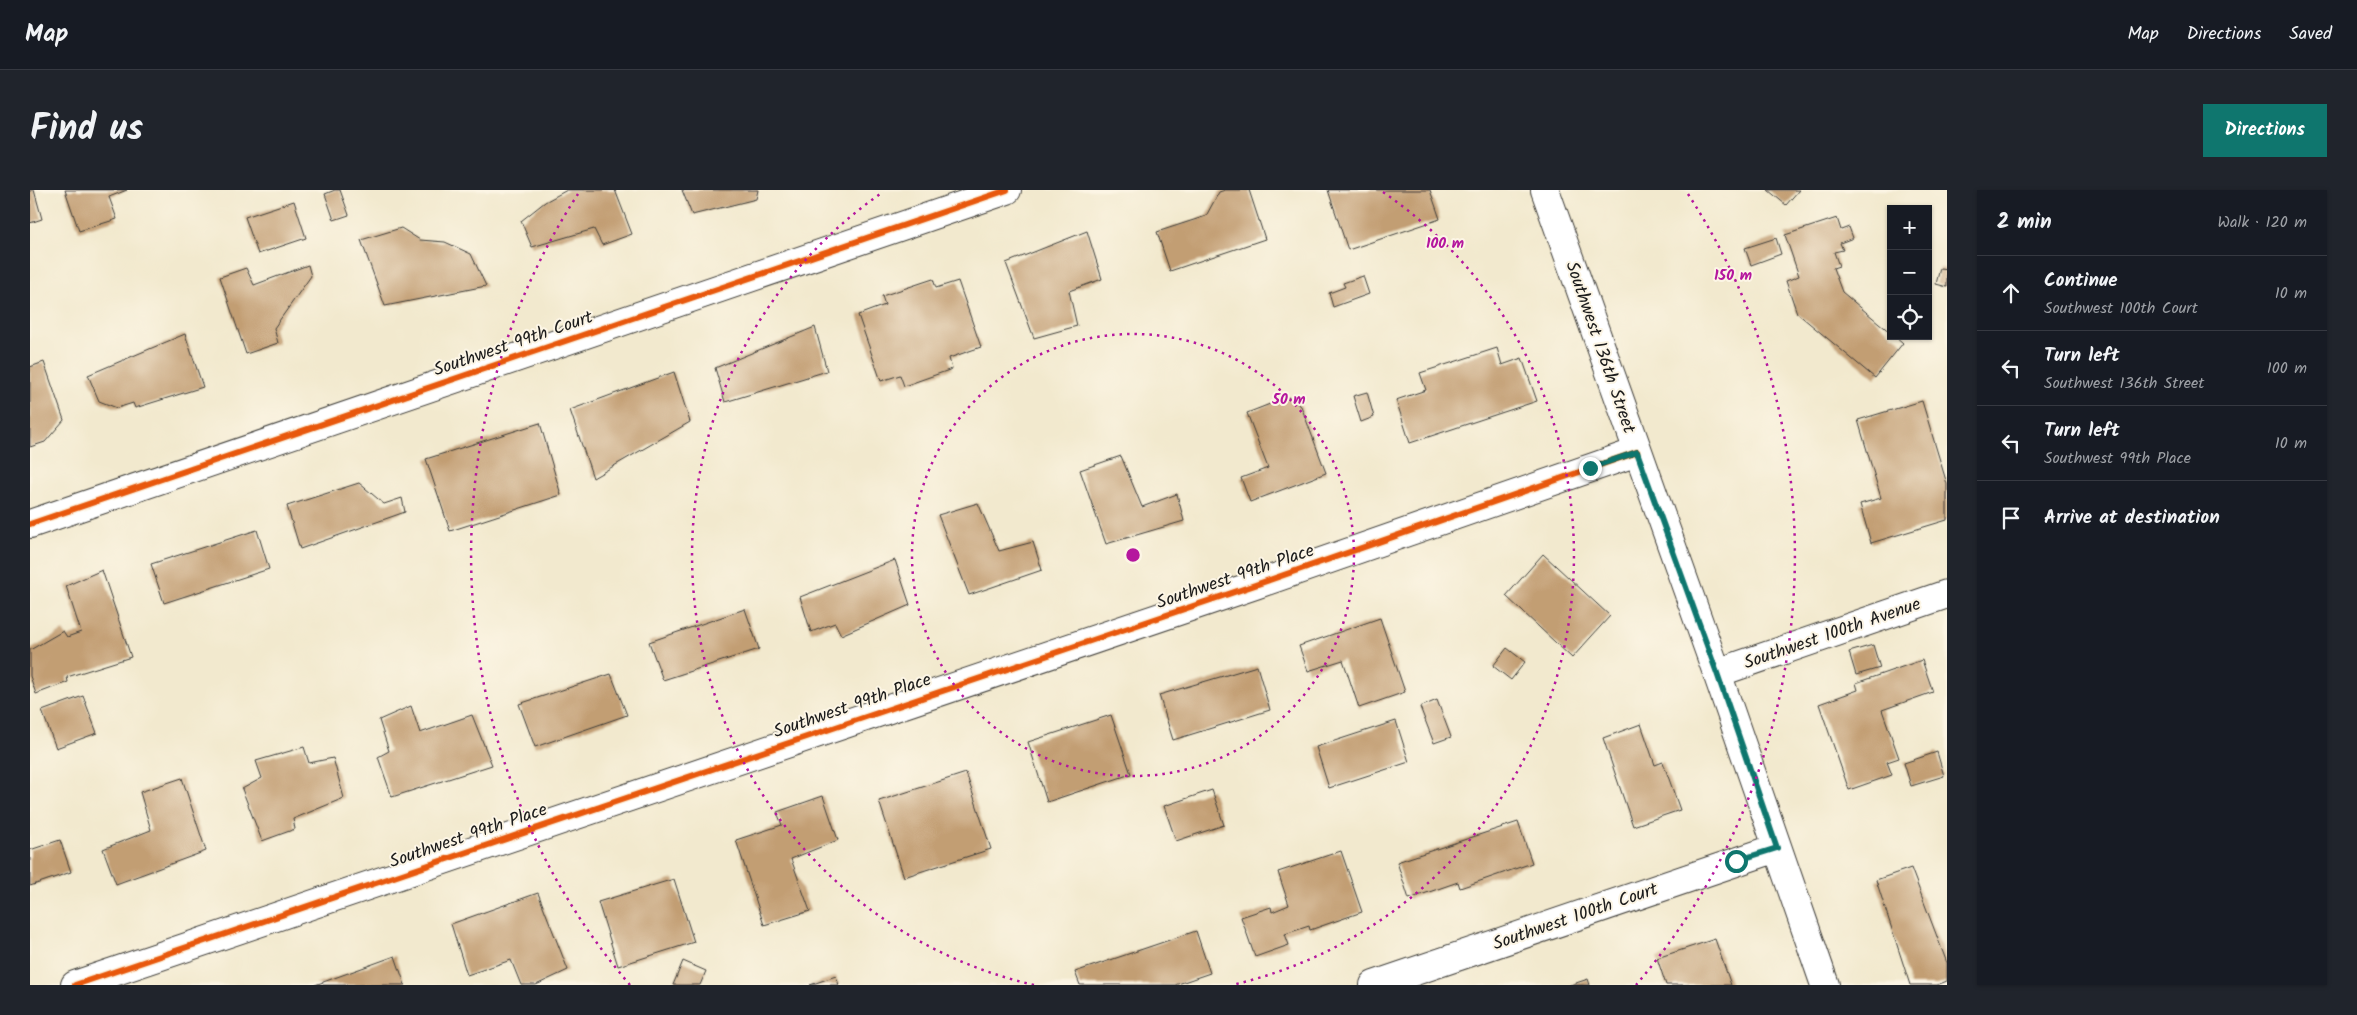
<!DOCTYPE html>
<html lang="en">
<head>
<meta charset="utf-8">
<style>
	body { margin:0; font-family:Kalam,sans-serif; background:#20242c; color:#f1f3f6 }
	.controls { position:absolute; right:15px; top:15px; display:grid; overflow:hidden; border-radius:0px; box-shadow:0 1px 4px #0004 }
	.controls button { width:45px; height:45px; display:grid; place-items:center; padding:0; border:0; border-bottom:1px solid #363941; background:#171b24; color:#f1f3f6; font:25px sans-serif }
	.stop { position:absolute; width:15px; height:15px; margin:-11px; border:4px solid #0f766e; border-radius:50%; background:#fff }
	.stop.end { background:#0f766e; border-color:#fff; box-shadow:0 1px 5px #0008 }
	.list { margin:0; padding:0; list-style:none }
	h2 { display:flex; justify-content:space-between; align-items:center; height:65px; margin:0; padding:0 20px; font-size:21px }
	h2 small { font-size:16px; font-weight:400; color:#9ea1a6 }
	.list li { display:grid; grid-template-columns:32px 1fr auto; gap:15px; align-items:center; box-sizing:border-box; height:75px; padding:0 20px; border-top:1px solid #363941 }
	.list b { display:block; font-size:19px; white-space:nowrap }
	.list p { margin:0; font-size:16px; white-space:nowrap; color:#9ea1a6 }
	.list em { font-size:16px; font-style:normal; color:#9ea1a6 }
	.icon { flex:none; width:28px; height:28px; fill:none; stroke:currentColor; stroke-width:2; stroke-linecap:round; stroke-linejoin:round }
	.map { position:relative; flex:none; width:1917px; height:795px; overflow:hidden; border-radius:0px }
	header { display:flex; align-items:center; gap:30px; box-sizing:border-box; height:70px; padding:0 25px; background:#171b24; border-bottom:1px solid #363941 }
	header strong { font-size:24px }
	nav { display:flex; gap:28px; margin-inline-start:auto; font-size:18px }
	.intro { display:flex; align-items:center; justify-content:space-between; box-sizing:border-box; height:120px; padding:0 30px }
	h1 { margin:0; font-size:35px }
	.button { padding:12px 22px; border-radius:0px; background:#0f766e; color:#fff; font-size:18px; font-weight:700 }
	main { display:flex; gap:30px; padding:0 30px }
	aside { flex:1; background:#171b24; border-radius:0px; box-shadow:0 1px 4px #0004 }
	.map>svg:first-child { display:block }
	.building { fill:#c29e73 }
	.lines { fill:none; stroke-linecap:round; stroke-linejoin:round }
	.minor-casing { stroke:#3c3b37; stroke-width:30 }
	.minor { stroke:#fff; stroke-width:28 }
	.cycleway-casing { stroke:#fcf5e5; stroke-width:9 }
	.cycleway { stroke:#e8590c; stroke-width:6 }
	.route { stroke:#0f766e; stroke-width:6 }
	.ring { fill:none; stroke:#b5179e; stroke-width:2.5; stroke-dasharray:2.5 5 }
	.labels { text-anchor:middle; stroke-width:4; stroke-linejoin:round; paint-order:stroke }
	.street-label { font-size:18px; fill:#1c1c1c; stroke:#fcf5e5 }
	.centre { fill:#b5179e; stroke:#fcf5e5; stroke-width:2.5 }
	.ring-label { font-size:15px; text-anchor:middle; font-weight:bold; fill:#b5179e; stroke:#fcf5e5; stroke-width:4; stroke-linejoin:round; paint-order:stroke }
</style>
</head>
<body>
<header>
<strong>Map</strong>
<nav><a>Map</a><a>Directions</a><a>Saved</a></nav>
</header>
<div class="intro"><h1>Find us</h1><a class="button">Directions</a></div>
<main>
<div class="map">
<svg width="1917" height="795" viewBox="0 0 1917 795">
	<rect width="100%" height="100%" fill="#fcf5e5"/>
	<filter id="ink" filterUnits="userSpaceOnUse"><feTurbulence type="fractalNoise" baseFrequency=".02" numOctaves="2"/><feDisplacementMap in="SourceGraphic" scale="10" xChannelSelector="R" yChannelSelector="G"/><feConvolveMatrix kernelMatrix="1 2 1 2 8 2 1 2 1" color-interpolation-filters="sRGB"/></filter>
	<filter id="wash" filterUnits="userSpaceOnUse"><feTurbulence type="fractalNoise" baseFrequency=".0096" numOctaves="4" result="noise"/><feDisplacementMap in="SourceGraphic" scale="20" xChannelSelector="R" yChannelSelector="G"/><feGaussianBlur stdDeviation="1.12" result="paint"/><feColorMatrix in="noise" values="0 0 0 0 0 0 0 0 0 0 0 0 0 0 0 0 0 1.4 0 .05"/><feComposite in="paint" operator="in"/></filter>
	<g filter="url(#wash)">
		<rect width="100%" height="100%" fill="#f2e9ce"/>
		<g id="blocks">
			<path class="building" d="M0,0h4l8,29 -12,4z
				M35,0h62l-18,7 8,22 -38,12z
				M305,0h5l9,25 -15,5 -9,-26z
				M537,0h48l17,44 -30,11 -8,-16 -62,18 -11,-26 24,-19z
				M652,0h76l-2,9 -64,16z
				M1195,0h24l16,49 -95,32 -13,-39 49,-16 13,-24z
				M1298,0h102l10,29 -92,31z
				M1738,0h31l-13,15z
				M264,11l12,37 -48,16 -13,-37z
				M1807,28l4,12 8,-3 4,11 -13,5 3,7 -9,2 5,14 -6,2 9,24 49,41v3h4l8,7 -28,35 -78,-65 -11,-32 13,-5 -14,-41z
				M371,38l19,12 25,2 26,12 15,32 -101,20 -24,-66z
				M1057,41l15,48 -33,12 8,35 -43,12 -28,-75z
				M1746,48l5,16 -30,11 -6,-17z
				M278,75l3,11 -37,52 4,15 -32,11 -26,-77 26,-9 8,17z
				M1910,78l7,1v18l-11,-3z
				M1333,86l6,18 -36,13 -4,-14 16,-6 -2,-4z
				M903,89l3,9 22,-7 23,66 -32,11 3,11 -48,17 -4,-11 -19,6 -23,-66 27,-10 -3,-9z
				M785,137l12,44 -102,31 -10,-34z
				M155,144l18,53 -68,21 -2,-5 -16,5 -18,-7 -11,-26z
				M1467,158l5,17 20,-7 15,43 -127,42 -14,-43 30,-10 -6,-17z
				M14,172l20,58 -19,22 -15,5v-80z
				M644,182l16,50 -97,56 -23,-68z
				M1337,202l7,25 -13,5 -8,-26z
				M1258,207l13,9 25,67 -76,29 -9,-24 27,-10 -21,-55z
				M1892,211l25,83v36l-76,23 -11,-39 21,-6 -23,-78z
				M510,233l21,72 -111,36 -24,-72z
				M1091,266l21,51 35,-13 7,27 -78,23 -26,-74z
				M329,293l25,21 18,-6 3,14 -105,37 -13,-43z
				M948,313l21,48 34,-9 9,28 -73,25 -31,-80z
				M227,340l12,39 -105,34 -13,-39z
				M1513,364l67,62 -38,42 -66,-62z
				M865,370l15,45 -69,30 -6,-12 -24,9 -11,-35z
				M72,380l29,87 -64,20 1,5 -32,12 -6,-18v-26l33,-19 4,6 14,-5 -15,-46z
				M715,419l14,40 -96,31 -14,-38z
				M1350,428l25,74 -46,16 -16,-48 -35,11 -9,-25z
				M1843,455l7,23 -24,7 -7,-23z
				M1477,458l18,14 -14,18 -18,-14z
				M1892,470l11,32 -51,18 17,48 -12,4 5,13 -43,15 -30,-86 39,-14 -2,-7z
				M1227,476l13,44 -97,30 -14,-45z
				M581,484l16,41 -92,32 -16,-43z
				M53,506l14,37 -41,15 -14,-37z
				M1407,510l14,37 -17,6 -14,-36z
				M381,516l9,27 52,-18 20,50 -100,32 -14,-40 11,-6 -10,-31z
				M1081,525l20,59 -84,28 -19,-60z
				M1366,531l13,41 -80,26 -13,-41z
				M1611,534l14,41 8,-3 17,48 -47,16 -30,-88z
				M274,557l5,16 24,-5 11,40 -51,21 2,10 -33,12 -20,-52 20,-11 -6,-17z
				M1907,562l7,24 -33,10 -7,-23z
				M936,583l25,76 -87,28 -25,-76z
				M152,588l24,73 -90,33 -13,-35 48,-19 -11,-38z
				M1182,600l12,35 -48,16 -12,-35z
				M793,606l15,44 -47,19 19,52 -46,14 -28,-85 46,-15 -5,-13z
				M1488,632l14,41 -72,25 -2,-6 -49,17 -12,-37z
				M30,650l11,32 -41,14v-36z
				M1311,661l21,61 -52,18 -1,-4 -24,8 4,11 -34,12 -14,-40 30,-10 1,5 17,-7 -11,-33z
				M1881,678l36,95v18l-10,4h-27l-34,-105z
				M644,689l20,63 -76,24 -20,-64z
				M508,703l30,77 -32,15h-15l-10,-25 -44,15 -16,-51z
				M1166,741l14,42 -35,12h-95l-5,-13z
				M1685,749l16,46h-65l-9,-27z
				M365,766l10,29h-90z
				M653,771l23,10 -6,14h-27z
				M806,786l3,9h-29z
				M1558,789l2,6h-20z"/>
		</g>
	</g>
	<g filter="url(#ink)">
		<use href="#blocks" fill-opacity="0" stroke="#3c3b37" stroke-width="1"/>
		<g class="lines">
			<g class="minor-casing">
				<path id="minor" d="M1515,0l172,483 108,312
					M0,334l977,-334
					M1687,483l230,-79
					M45,795l1180,-400 382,-133
					M1344,795l403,-137"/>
			</g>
			<use href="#minor" class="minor"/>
			<g class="cycleway-casing">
				<path id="cycleway" d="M0,334l977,-334
					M45,795l1180,-400 382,-133"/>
			</g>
			<use href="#cycleway" class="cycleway"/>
		</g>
	</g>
	<g class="lines" filter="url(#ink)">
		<path class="route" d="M1560,278l47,-16 80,221 60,175 -41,13"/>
	</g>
	<g class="ring">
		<circle cx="1103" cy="365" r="221"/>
		<path d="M1004 795A441 441 0 0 1 853 2M1353 2A441 441 0 0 1 1202 795"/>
		<path d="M600 795A662 662 0 0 1 548 4M1658 4A662 662 0 0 1 1606 795"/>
	</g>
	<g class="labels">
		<g class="street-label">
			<text transform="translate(483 153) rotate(-19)" y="6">Southwest 99th Court</text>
			<text transform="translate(1571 157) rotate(71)" y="6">Southwest 136th Street</text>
			<text transform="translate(1205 386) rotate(-19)" y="6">Southwest 99th Place</text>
			<text transform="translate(1802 443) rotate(-19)" y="6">Southwest 100th Avenue</text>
			<text transform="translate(822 515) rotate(-19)" y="6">Southwest 99th Place</text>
			<text transform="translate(438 645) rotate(-19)" y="6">Southwest 99th Place</text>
			<text transform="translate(1545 726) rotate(-19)" y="6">Southwest 100th Court</text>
		</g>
	</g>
	<circle cx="1103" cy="365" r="8" class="centre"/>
	<g class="ring-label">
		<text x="1415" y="58">100 m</text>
		<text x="1703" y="90">150 m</text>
		<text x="1259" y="214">50 m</text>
	</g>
</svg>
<div class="controls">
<button>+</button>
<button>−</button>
<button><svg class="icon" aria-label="locate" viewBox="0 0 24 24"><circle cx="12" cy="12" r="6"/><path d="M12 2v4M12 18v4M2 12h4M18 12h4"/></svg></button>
</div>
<div class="stop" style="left:1706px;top:671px"></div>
<div class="stop end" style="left:1560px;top:278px"></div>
</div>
<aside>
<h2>2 min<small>Walk · 120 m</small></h2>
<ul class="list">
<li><svg class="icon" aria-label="ahead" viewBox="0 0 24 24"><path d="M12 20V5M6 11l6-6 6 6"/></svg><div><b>Continue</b><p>Southwest 100th Court</p></div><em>10 m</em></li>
<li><svg class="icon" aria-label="left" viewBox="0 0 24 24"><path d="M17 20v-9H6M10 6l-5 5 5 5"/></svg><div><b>Turn left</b><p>Southwest 136th Street</p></div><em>100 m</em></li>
<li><svg class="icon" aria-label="left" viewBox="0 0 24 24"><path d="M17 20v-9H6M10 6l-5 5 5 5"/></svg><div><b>Turn left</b><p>Southwest 99th Place</p></div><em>10 m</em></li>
<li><svg class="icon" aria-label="arrive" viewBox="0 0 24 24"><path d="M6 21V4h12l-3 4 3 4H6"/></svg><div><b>Arrive at destination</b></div></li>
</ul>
</aside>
</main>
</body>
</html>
